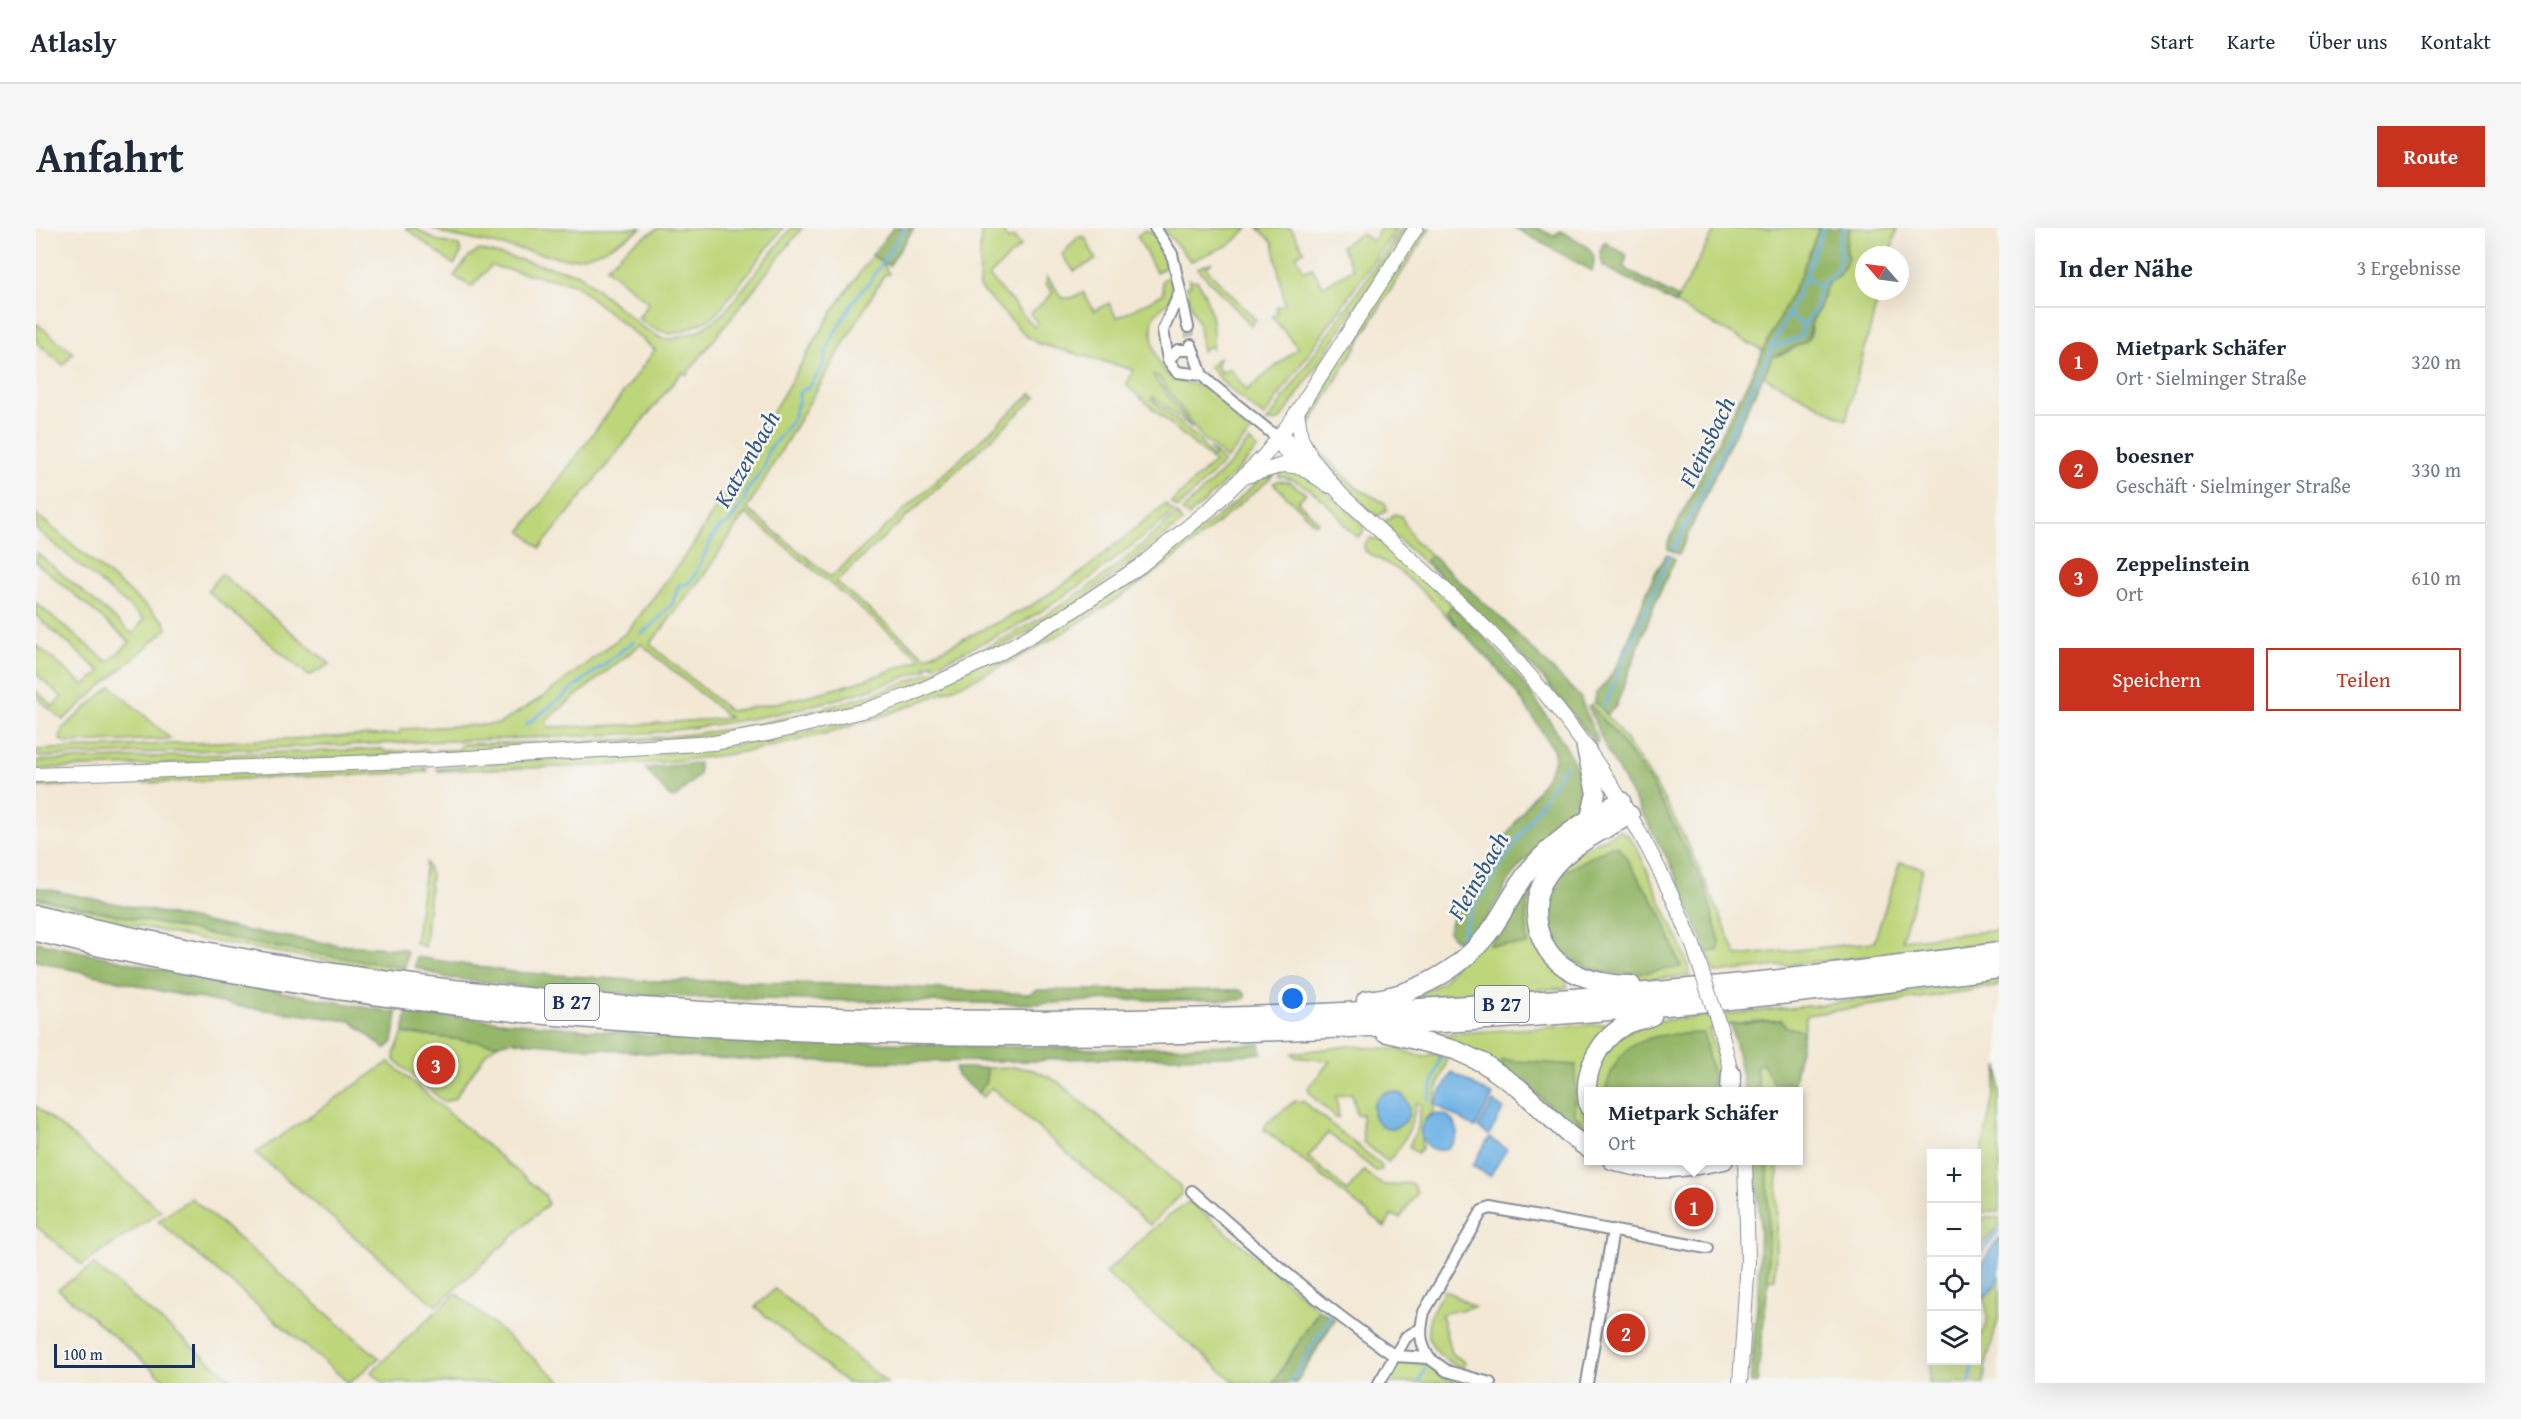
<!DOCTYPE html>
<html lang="de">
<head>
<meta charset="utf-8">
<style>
	body { margin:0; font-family:"Gentium Book Plus",serif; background:#f6f6f7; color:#1f2937 }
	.controls { position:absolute; right:18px; bottom:18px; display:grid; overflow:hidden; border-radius:0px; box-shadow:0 6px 24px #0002 }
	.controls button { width:54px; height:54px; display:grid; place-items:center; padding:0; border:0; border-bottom:2px solid #e0e1e3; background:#fff; color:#1f2937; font:30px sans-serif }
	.compass { position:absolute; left:1819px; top:18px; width:54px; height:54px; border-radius:50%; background:#fff; box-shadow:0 6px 24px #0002; rotate:298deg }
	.scale { position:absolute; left:18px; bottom:15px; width:141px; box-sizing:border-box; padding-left:6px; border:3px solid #1b2f5e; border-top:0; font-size:16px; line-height:21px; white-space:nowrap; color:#1b2f5e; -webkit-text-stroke:4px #f6f6f2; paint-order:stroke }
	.you { position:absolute; left:1257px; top:771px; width:21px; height:21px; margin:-15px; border:4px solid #fff; border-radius:50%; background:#1a73e8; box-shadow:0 0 0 9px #1a73e833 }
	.badge { display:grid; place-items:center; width:39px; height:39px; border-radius:50%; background:#c8321e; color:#fff; font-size:20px; font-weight:700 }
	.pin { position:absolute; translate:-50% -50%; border:3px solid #fff; box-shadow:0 2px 6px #0006 }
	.popup { position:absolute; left:1548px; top:859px; width:219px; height:78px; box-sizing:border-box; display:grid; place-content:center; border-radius:0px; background:#fff; filter:drop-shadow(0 2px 4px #0005); font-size:20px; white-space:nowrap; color:#747a83 }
	.popup b { font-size:22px; color:#1f2937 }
	.popup::after { content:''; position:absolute; left:50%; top:100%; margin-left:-12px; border:12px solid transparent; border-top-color:#fff }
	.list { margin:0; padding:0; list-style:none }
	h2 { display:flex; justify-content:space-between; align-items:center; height:78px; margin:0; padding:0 24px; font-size:26px }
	h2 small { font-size:20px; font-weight:400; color:#747a83 }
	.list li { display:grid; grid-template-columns:39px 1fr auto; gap:18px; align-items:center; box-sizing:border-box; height:108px; padding:0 24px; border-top:2px solid #e0e1e3 }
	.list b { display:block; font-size:22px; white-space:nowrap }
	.list p { margin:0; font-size:20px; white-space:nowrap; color:#747a83 }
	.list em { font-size:20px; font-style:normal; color:#747a83 }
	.actions { display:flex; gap:12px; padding:18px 24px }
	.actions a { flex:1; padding:14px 0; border:2px solid #c8321e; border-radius:0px; text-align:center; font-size:21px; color:#c8321e }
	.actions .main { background:#c8321e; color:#fff }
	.icon { flex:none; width:33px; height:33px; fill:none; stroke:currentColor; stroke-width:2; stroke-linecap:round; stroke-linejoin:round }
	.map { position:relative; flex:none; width:1963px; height:1155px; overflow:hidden; border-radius:0px }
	header { display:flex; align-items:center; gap:36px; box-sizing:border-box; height:84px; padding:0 30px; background:#fff; border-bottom:2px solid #e0e1e3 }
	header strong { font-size:28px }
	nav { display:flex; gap:33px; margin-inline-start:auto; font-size:21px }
	.intro { display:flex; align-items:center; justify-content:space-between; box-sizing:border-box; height:144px; padding:0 36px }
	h1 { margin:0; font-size:42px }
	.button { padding:15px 27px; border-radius:0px; background:#c8321e; color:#fff; font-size:21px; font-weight:700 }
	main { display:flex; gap:36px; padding:0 36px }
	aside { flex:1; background:#fff; border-radius:0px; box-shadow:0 6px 24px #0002 }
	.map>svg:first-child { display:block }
	.green { fill:#bed67a; stroke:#6c826c; stroke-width:1.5; fill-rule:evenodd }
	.forest { fill:#96b76a; stroke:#587364; stroke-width:1.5 }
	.water { fill:#70b3e5; stroke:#4671a2; stroke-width:1.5 }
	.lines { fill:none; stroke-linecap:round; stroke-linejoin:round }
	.stream { stroke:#70b3e5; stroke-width:3 }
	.street-tunnel { stroke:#c8c3bc; stroke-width:10; stroke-dasharray:10 5; stroke-linecap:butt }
	.street-casing { stroke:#878c99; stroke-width:14 }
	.secondary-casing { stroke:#878c99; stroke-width:16 }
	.highway-casing { stroke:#878c99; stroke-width:21 }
	.street { stroke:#fff; stroke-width:10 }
	.secondary { stroke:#fff; stroke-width:14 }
	.highway { stroke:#fff; stroke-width:18 }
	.secondary-bridge-casing { stroke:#878c99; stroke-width:16; stroke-linecap:butt }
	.secondary-bridge { stroke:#fff; stroke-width:14 }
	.labels { text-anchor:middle; stroke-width:5; stroke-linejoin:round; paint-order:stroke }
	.shield { fill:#f6f6f2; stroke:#5d6b8a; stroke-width:1.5 }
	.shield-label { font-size:21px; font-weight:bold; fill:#1b2f5e }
	.water-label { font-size:24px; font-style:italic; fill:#355786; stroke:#f6f6f2 }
</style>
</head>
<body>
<header>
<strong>Atlasly</strong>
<nav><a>Start</a><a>Karte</a><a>Über uns</a><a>Kontakt</a></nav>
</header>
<div class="intro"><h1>Anfahrt</h1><a class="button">Route</a></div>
<main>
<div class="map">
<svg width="1963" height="1155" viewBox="0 0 1963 1155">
	<rect width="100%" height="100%" fill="#f6f6f2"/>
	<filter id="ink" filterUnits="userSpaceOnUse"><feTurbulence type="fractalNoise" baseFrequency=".0167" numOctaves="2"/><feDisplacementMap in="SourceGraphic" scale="12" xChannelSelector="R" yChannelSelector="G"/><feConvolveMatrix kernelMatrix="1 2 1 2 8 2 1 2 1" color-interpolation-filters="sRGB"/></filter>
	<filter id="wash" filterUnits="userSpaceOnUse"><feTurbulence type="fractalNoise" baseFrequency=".008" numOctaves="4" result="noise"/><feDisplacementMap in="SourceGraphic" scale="24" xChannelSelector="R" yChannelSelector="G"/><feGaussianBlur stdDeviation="1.35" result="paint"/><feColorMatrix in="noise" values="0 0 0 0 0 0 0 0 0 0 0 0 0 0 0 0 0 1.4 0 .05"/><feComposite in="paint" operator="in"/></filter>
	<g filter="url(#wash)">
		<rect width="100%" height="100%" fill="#f3e8d4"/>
		<path class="green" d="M370,0h9l20,12 24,6 2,7 -7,12z
			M396,0h210c-25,15 -46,30 -76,31l-121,-25z
			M623,0h124l-66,85 -9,7 -25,11 -13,3 -18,-6 -14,-10 11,-15 -43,-35 23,-22z
			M755,0h11l-116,147 -4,-3 -142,176 -19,-17 134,-181 -81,-66 -83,-18 -20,21 -17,-11 14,-18 11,-8 100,24 63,53 19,11 11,1 27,-8 24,-17z
			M945,0h20l7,12 5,-3 8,9 -32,30 45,51 4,-4 -8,-9 21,-19 1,-4 -6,-7 1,-8 15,22h10l11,-6 11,19 15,-8 8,15 46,-24 -1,-13 5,-4h5c6,36 -19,25 -20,48 -1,20 6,52 29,57 10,2 18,2 27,8 16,11 32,25 47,37l-28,32 -26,-22 -43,-61 -5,-1 39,53 -39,-31 -1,2 46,40 14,19 2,-3 -5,-7 15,14 -46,46 -7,-5 43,-41 -88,-77 8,-15 -97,-27 -11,-7 -47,-49z
			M1126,0h86l-17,16 -40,17z
			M1222,0h33l13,23 -8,4 8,16 8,-3 11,18 30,-17 -12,-23 20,-12 11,7 9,-13h16l-133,189 -37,-30 -18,-21 10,-8 -3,8 6,7 7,-5 18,22 51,-42 -26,-31 5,-5 -1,-5 9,-2 -12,-63z
			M1366,0h6l-124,187 -6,6 -11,1z
			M1387,0h7l-47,74 -75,125 2,13 4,6 44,43 27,14 2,7 -9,6 -9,-6 -62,-66 -3,-23 81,-136z
			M1680,0h103l-17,44 -39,79 -88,-47z
			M1814,0h47l-7,27h-26v36h16l-34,129 -83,-44 10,-19 15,-5 22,-15 2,-16 8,-14 4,-16 5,-9 9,-6 10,-18 -2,-12z
			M1109,2c13,5 20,23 24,36l-13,6 -19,-36z
			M1042,9h7l11,23 -22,11 -12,-16z
			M836,27l12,10 5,9 -5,1 -137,234 84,68 200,-183 5,3 -200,185 90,75 103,-50 52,-34 84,-69 9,8 -90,71 -44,29 -25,15 -81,39 -1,-3 -7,3 1,3c-96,37 -176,53 -278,64l-610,24 -3,-1 1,-6 361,-16 4,-5 97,-5 44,-27 84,-65 65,-85 142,-238zM709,285l175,145v1c-61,26 -124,42 -190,52l-80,-67 55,-70zM605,416l89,74 -96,7 -87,2 -1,-7z
			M1176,34l-6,6 50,52 -5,5 -54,-57z
			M1153,51l5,2 3,-1c12,18 19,47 15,69l-3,-3 -7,5 -3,-26 -9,-22 -3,-17 4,-1z
			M0,95l37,30 -10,12 -27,-23z
			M1213,213l9,7 -1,1 -23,25 -45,42 -7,-5 49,-48z
			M1242,242l22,3 23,16 38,34 3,4 -2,7 -4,3c-10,-4 -15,-16 -22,-24 -14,-15 -36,-36 -57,-36z
			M1238,247c-14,14 -33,27 -48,41 -132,114 -295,200 -467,233 -104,20 -214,17 -320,22l-2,-2 82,-8 149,-8 62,-7 63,-11 58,-15 209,-94 97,-63 78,-60 25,-24z
			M1242,253l11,1 17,11 -8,9 20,19 -3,3 -42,-41z
			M0,286l129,108 2,7 -104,91 -27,-23v-6l17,15 9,-9 -26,-23v-29l48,40 17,-13 -65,-56v-13l72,59 22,-20 -94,-80v-10l97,82 11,-15 -108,-90z
			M1141,286l5,8c-44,35 -88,71 -136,100 -96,57 -204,96 -314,113 -32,5 -64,4 -96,6 -66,4 -133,9 -199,13v-4h21l5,-6c97,-2 198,-1 294,-20 121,-24 239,-70 340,-143 28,-21 54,-44 80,-67z
			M1359,286l6,2 13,24 17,15 -4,6 55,54 -95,-86 -2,-8z
			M1335,310l11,3 70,65 -5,6 9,14 -28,-30 -30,-26 -33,-19 -1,-7z
			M185,346l109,90 -21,12 -102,-85z
			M75,458l60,53 -105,4 -6,-3 2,-11z
			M1559,473c66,76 104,162 142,255l137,-14 26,-80 23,6 -21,72 97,-10v12l-284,31 -8,-21 11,-1 -13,-64 -33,-65 -23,-42 -36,-49 -22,-26z
			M346,521l4,3 42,-2 1,4 -393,15v-8z
			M307,540h84v4l-391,15v-7z
			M1583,603l9,4 9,13 46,102 8,26 -66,5 -34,-5 -36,-21 -12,-65 33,-38z
			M1513,629l-16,34 34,88v9l-152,9 26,-14zM1493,664l-3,25 2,28h-38z
			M390,634l5,13 -6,72 -10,-4z
			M0,670l226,47 143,23 -1,6 -211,-36 -157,-34z
			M1963,750v8l-192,29 -4,16 -17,-4 -4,-7 -37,2 -36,7 12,42 -1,20h-10l3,-13 -10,-45 -97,54v4h-16l6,-27 25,-30 37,-13 171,-17z
			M1580,795l-34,81 7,19v11l-15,-21 -73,-47 30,21 28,28 -133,-80z
			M367,805l95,11 -11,8 -33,47 -10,3 -49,-42 -1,-6z
			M1312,818l48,3 29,8c8,-6 14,-2 22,3 -4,16 -15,37 -13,52 -16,10 -14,21 -12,37l-5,4 -8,-7 9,-19 3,-23 -5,-1c-3,24 -12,42 -28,59l-25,-20 -1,-28 -5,1 -5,-22 -16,3 3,21 -3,1 -24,-22 -4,-8 22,-27 -35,-4 -3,-4zM1351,864h9l7,3 3,26 -7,5 -19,-2 -5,-6 2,-20z
			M353,834l156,133 3,9 -112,102 -180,-153z
			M1727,835l10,20h21l-2,8h-33l-3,-25z
			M1963,837v147h-22v-34z
			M976,839l22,3 24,12 122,104 2,8 -32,31 -158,-137 -9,9 -5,-4 8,-12 1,-13z
			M1259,873h8l78,64 1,5 -6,1 -48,-38 -20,24 39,34 17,-20c6,5 13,13 21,14 10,2 19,-5 29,0l3,8 -17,25 -8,-3 -7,12 -121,-98 3,-6z
			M0,878l125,105 -79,54 -46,-39z
			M1732,933h10l-3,118 -7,1z
			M155,970l188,160 -30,25 -191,-162z
			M1151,975h5l127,107 -46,73h-37l-131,-110 64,-58z
			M1940,990h23v7l-22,26z
			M58,1037l142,118h-67l-111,-94z
			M1963,1045v43l-14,52 -1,15h-55l2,-24 45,1 1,-24c15,-7 10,-25 7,-39l11,-10z
			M739,1061l112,94h-40l-92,-76z
			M1409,1062l29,17 -33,7 10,39 14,9 -1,6c-23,-7 -44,-26 -33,-53 3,-9 9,-17 14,-25z
			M420,1065l107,90h-179l-13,-11z
			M1359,1132l34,4 15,14 16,5h-78z"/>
		<path class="forest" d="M857,0h21l-25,38 -17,-11z
			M1479,0h23l15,8 8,-5c17,10 40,17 31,40z
			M1783,0h31l-4,18 2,12 -3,8 -7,10 -9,6 -5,9 -4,16 -8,14 -5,20 -34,16 -46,92 -48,105 -11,-5v-6l134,-271z
			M1568,14l23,13 -3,11 5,5 49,27 -4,5 -71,-37 -3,-15z
			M1631,326l8,5 -22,49 -37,98 -9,9 -12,-14 1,-8c35,-30 42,-100 71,-139z
			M1395,327l72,65 77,77 18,45 -3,1 -53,-66 -116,-116z
			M1416,378c14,14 29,27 42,42 22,23 101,125 88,155 -8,18 -47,46 -63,64 -16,18 -27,49 -43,65 -5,4 -15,6 -21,9l-7,-11 7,-18 93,-138 7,-15 -2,-10c-18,-29 -37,-59 -60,-85 -15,-17 -33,-32 -46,-52z
			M1555,477l22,26 36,49 23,42 33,65 15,55 -2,9 -11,1 -35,-85 -65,-116 -19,-45z
			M663,535v12l-24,23 -5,-1 -25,-29z
			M1575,618l8,1 42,66 20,54 -38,6 -41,-1 -30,-12 -22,-19 -9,-22 6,-26 11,-18z
			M0,659l213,44 91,14 65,4 2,3 -2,16 -143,-23 -198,-41 -28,-7z
			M1493,662l-3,27 2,28h-39z
			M0,714l128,28 233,43 -4,29 -8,7 -34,-28 -108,-14 -82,-16 -125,-30z
			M380,729l97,15 134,9h73l153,4 156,9 8,-4h203l5,4v4l-6,2h-127l-80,4 -330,-6 -146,-8 -109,-12 -32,-11z
			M371,784l255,25 439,12 159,-5 2,9 -32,3 -177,3 -15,2 -176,1 -159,-4 -192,-17 -13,3 -95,-11z
			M1746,792l4,7 17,4 -9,52h-21l-10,-20 -7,4 3,24h-14l-14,-67z
			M1667,805l10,45 -3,13h-104c0,-6 2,-11 5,-18 16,-40 55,-39 92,-40z
			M1466,832l74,5 -2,48 15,21v5l-30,-24 -28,-28 -30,-21z
			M920,840h31l-1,13 -8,12 -21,-18z
			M1718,933h14v125l-11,97h-7l8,-89 2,-76z
			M1283,1082l16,9 -39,64h-23z"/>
		<path class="water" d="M1416,844l41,24 -18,32 -41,-24z
			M1337 882a18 18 0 1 1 36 0a18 18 0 1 1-36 0Z
			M1457,874l11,7 -15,26 -11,-7z
			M1385 904a18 18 0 1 1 36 0a18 18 0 1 1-36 0Z
			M1453,910l18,11 -17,27 -18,-10z
			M1963,1009v36l-4,14 -11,10 -7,-2 2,-27z"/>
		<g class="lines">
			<path class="stream" d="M1771,49l12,10
				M1752,86l16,12
				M1737,120l27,-11 4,-11 12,-19 3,-20 17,-16 5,-14 -2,-16 5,-13
				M1637,321l24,-45 109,-228 17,-48
				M605,406l16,-13 15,-17 7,-19 9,-1 8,-11 17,-37 7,-9 9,-4 15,-22 4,-12 16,-21 4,-17 24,-30 7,-22v-6l12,-8 12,-19 4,-17 11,-22 18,-30 13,-14 36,-55
				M1568,479l65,-151
				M490,497l107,-83
				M1423,716l11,-32 95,-146
				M1392,872l12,-41
				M1940,1030l23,-28
				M1254,1155l42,-69
				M1383,1155l6,-15
				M1934,1155l2,-23"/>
		</g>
	</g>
	<g filter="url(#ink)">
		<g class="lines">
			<path class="street-tunnel" d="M1152,99l3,18"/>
			<g class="street-casing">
				<path id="street" d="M1119,0l17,26 16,73
					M1144,64l-17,38 5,30 9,12 25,3
					M1155,117l11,30 8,8 68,55
					M1132,132l10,-10h14
					M1156,963c65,58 131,116 203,165
					M1359,1128l34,2 18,13 43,12
					M1393,1130c-10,-16 -9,-28 -5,-46l58,-101 9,-3 216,40
					M1343,1155l27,-46 14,-8
					M1551,1155l26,-153"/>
			</g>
			<g class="secondary-casing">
				<path id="secondary" d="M1261,183l4,27 8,15
					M1242,210c29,6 42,33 60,53 7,8 15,15 23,22 47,45 98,86 143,134 81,86 145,188 189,298
					M1242,210c9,23 32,35 52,48
					M1210,248l37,-11 19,2
					M0,547l397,-15 281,-17 57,-10 95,-23 44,-15 79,-36 76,-43 75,-50 71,-58 54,-53 26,-34 125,-193
					M1685,803l12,51
					M1704,1155l8,-123 -3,-100"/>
			</g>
			<g class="highway-casing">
				<path id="highway" d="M1550,520l10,45 -6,25
					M1594,587c-28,16 -64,32 -82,59 -10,14 -14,31 -11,48 7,47 51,62 94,63
					M0,687c397,96 805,115 1212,101 251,-9 502,-29 751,-64
					M0,704c329,80 666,104 1004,104 321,-1 640,-25 959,-67
					M1330,772c50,-4 98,-32 127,-73 13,-19 23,-40 37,-58 24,-28 58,-52 91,-68
					M1348,804l71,18 28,13 36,25 49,46 21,15
					M1694,864l1,-18
					M1553,879c-8,-32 8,-66 36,-82 9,-5 18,-5 27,-9
					M1576,932c38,14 73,8 112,0"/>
			</g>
			<use href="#street" class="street"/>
			<use href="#secondary" class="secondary"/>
			<use href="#highway" class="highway"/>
			<g class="secondary-bridge-casing">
				<path id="secondary-bridge" d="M1657,717l28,86"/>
			</g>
			<use href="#secondary-bridge" class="secondary-bridge"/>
		</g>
	</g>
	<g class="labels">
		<g class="shield">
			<rect x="509" y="756" width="54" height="36" rx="4.5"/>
			<rect x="1439" y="758" width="54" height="36" rx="4.5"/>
		</g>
		<g class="shield-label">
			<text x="536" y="781">B 27</text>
			<text x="1466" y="783">B 27</text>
		</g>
		<g class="water-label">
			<text transform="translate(1671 214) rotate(-64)" y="8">Fleinsbach</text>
			<text transform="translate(711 231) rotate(-60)" y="8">Katzenbach</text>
			<text transform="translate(1442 648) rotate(-60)" y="8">Fleinsbach</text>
		</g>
	</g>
</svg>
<div class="controls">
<button>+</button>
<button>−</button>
<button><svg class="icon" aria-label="locate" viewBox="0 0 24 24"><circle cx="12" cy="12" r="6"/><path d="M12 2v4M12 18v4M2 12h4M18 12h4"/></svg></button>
<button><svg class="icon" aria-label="layers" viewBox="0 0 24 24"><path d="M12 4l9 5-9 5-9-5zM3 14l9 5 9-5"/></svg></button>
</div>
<svg class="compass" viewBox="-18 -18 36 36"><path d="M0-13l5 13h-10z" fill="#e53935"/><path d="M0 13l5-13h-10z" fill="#747a83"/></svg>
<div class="scale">100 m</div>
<div class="you"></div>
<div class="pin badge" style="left:1658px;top:979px">1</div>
<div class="popup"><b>Mietpark Schäfer</b>Ort</div>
<div class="pin badge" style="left:1590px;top:1105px">2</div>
<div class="pin badge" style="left:400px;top:837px">3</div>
</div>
<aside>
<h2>In der Nähe<small>3 Ergebnisse</small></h2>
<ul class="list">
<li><span class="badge">1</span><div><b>Mietpark Schäfer</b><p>Ort · Sielminger Straße</p></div><em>320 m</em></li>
<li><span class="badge">2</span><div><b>boesner</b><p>Geschäft · Sielminger Straße</p></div><em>330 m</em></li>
<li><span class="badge">3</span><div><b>Zeppelinstein</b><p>Ort</p></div><em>610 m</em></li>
</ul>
<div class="actions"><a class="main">Speichern</a><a>Teilen</a></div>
</aside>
</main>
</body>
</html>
